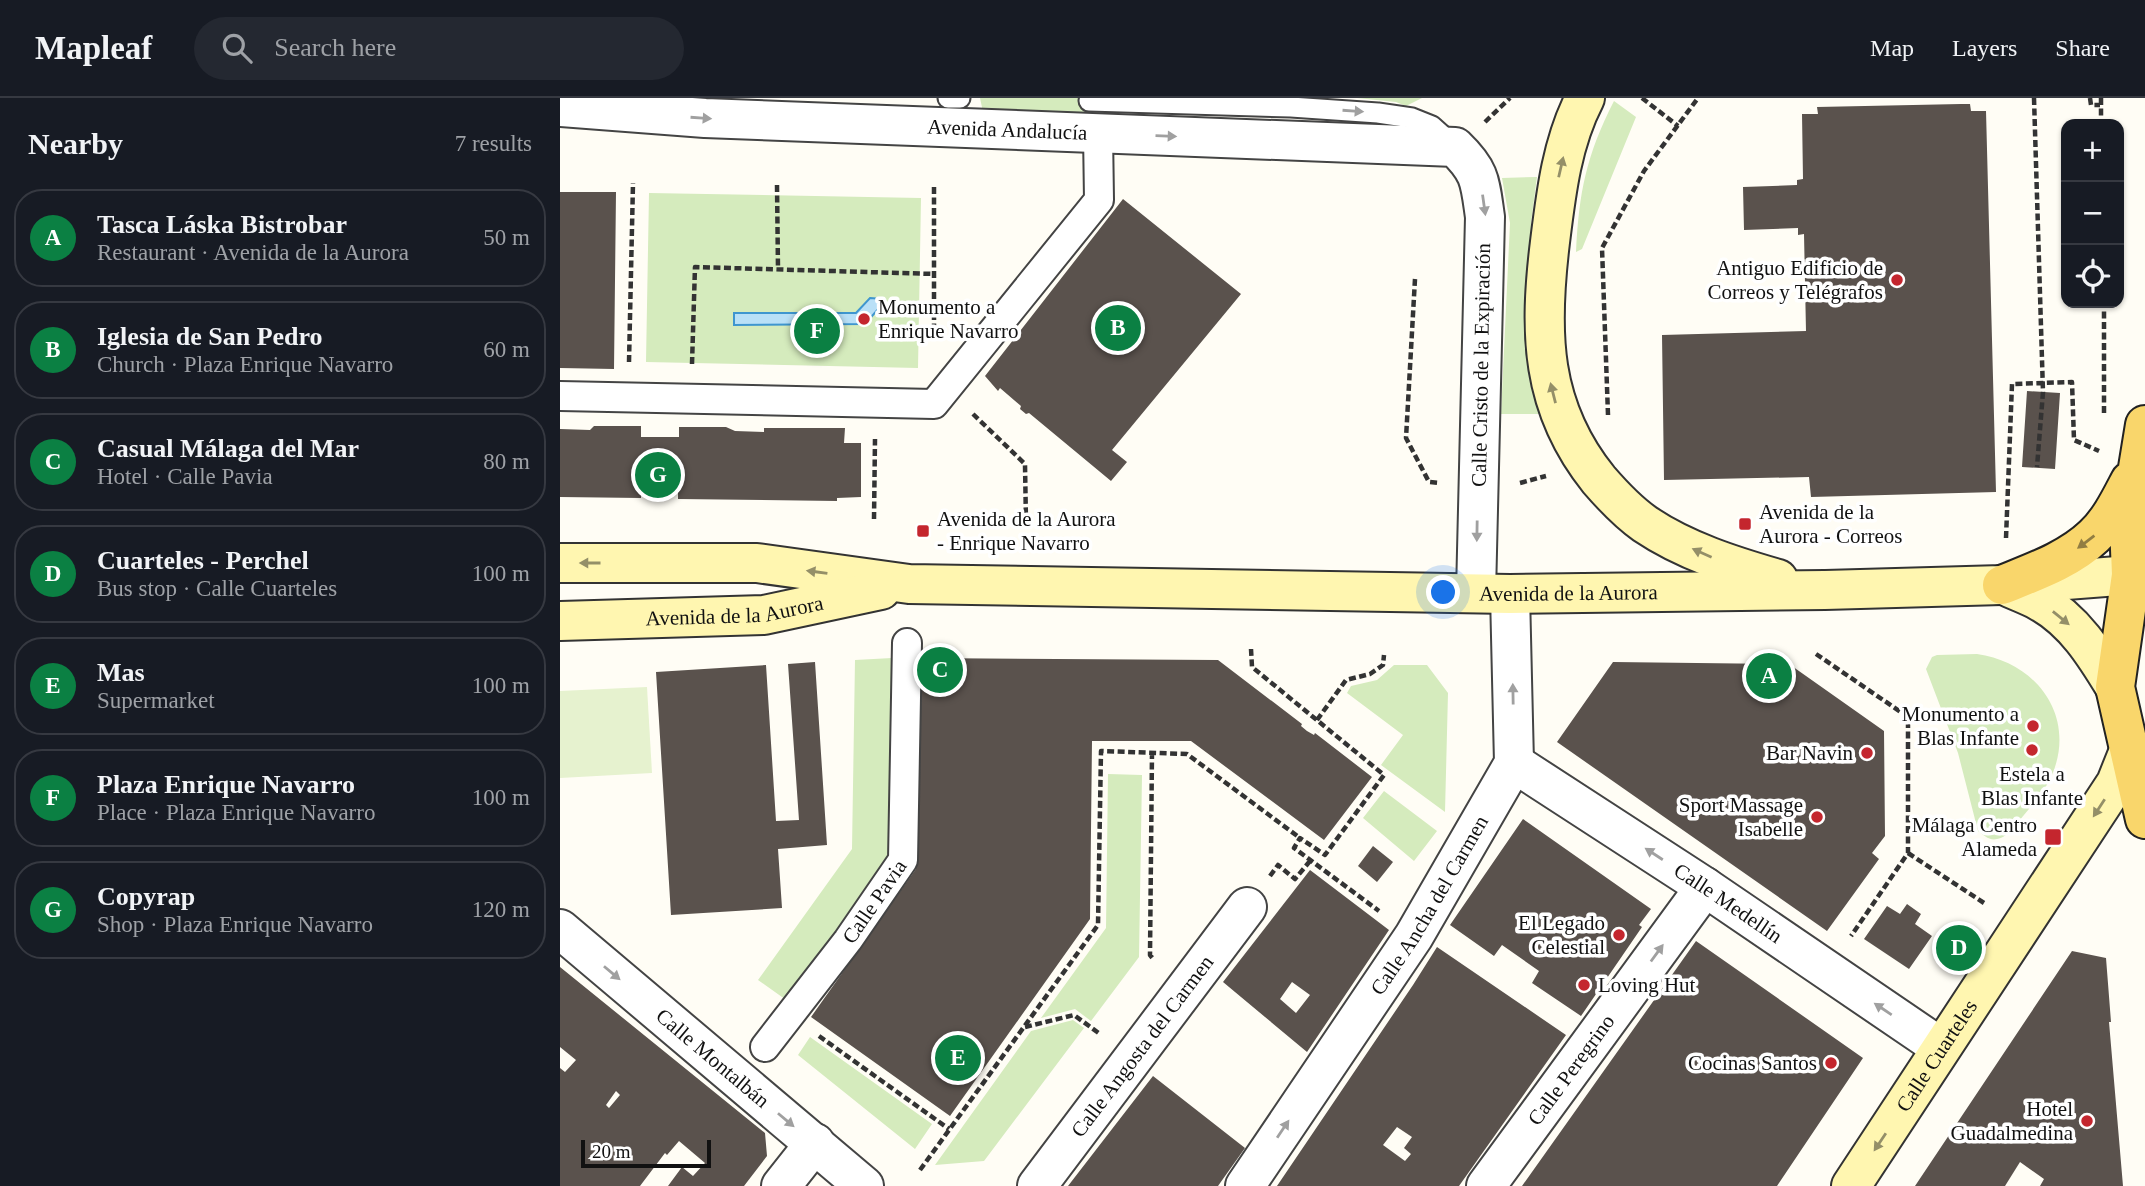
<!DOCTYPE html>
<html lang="en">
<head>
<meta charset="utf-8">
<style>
	body { margin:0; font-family:"Times New Roman",serif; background:#242831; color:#f1f3f6 }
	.controls { position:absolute; right:21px; top:21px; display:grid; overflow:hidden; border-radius:14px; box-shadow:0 2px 5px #0004 }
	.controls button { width:63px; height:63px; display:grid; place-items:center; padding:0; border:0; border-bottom:2px solid #363941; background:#171b24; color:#f1f3f6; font:35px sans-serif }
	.scale { position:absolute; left:21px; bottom:18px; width:130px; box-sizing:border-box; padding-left:7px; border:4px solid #111; border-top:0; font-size:19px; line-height:24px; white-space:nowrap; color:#111; -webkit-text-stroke:5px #fff; paint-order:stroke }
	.you { position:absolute; left:884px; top:495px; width:24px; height:24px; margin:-18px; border:5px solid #fff; border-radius:50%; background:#1a73e8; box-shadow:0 0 0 10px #1a73e833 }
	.badge { display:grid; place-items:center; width:46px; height:46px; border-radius:50%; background:#0b8043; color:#fff; font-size:23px; font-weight:700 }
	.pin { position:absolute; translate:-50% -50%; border:4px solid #fff; box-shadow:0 2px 7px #0006 }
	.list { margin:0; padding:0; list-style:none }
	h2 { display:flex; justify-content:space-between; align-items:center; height:91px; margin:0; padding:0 28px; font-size:30px }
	h2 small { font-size:23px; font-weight:400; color:#9ea1a6 }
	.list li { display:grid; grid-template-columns:46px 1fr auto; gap:21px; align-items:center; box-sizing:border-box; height:98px; margin:0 14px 14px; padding:0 14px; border:2px solid #363941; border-radius:28px }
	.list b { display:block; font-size:26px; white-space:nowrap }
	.list p { margin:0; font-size:23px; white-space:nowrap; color:#9ea1a6 }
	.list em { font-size:23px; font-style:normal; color:#9ea1a6 }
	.icon { flex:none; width:38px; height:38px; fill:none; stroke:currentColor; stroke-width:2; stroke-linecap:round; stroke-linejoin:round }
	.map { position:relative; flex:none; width:1585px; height:1088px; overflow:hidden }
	header { display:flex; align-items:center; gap:42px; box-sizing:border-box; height:98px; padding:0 35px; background:#171b24; border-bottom:2px solid #363941 }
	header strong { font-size:33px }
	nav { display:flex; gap:38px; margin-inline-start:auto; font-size:24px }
	.search { width:490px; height:63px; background:#242831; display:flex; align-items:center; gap:18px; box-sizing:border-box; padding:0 24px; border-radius:38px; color:#9ea1a6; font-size:26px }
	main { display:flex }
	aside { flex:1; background:#171b24 }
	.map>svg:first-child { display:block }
	.green { fill:#d5ebbd }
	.pitch { fill:#e6f2cf }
	.water { fill:#b9e0f7; stroke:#3f96cf; stroke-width:2 }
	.building { fill:#5a524d; fill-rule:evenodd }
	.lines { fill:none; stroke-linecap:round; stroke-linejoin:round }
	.service-casing { stroke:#444; stroke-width:23 }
	.pedestrian-casing { stroke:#444; stroke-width:32 }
	.minor-casing { stroke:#444; stroke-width:42 }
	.secondary-casing { stroke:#333; stroke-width:42 }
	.primary-casing { stroke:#222; stroke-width:42 }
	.path { stroke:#333; stroke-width:4.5; stroke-dasharray:7 3.5; stroke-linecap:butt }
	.service { stroke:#fff; stroke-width:19 }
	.pedestrian { stroke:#fff; stroke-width:28 }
	.minor { stroke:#fff; stroke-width:38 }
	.secondary { stroke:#fff6b0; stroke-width:38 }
	.primary { stroke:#f9d66b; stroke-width:38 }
	.oneway { fill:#a0a0a0 }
	.oneway2 { fill:#948f68 }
	.oneway3 { fill:#917d42 }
	.poi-dot { fill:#c4262e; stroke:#fff; stroke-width:2.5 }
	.labels { text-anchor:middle; stroke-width:7; stroke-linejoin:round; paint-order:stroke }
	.street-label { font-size:21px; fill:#111; stroke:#fff }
	.poi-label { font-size:21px; fill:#111; stroke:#fff; text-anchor:end }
</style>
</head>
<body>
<header>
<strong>Mapleaf</strong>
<div class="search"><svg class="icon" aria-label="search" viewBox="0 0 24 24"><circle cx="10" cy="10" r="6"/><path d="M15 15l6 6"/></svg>Search here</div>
<nav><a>Map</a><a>Layers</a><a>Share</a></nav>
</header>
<main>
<aside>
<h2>Nearby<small>7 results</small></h2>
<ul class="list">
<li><span class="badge">A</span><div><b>Tasca Láska Bistrobar</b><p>Restaurant · Avenida de la Aurora</p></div><em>50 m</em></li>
<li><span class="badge">B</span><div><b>Iglesia de San Pedro</b><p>Church · Plaza Enrique Navarro</p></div><em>60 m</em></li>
<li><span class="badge">C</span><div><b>Casual Málaga del Mar</b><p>Hotel · Calle Pavia</p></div><em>80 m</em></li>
<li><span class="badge">D</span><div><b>Cuarteles - Perchel</b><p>Bus stop · Calle Cuarteles</p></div><em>100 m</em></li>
<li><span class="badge">E</span><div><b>Mas</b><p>Supermarket</p></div><em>100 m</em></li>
<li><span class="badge">F</span><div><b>Plaza Enrique Navarro</b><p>Place · Plaza Enrique Navarro</p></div><em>100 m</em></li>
<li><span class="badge">G</span><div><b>Copyrap</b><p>Shop · Plaza Enrique Navarro</p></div><em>120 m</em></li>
</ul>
</aside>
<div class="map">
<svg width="1585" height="1088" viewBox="0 0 1585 1088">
	<rect width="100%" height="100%" fill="#fffdf5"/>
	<path class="green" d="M420,0h111l-8,17 -100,-3z
		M797,0h65l-16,8 -10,-4z
		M1054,3l22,16 -54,132 -6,3c3,-60 10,-96 38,-151z
		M977,79l-6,46 -1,121 11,70h-40l9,-191 -8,-45z
		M89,95l272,5 -3,170 -272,-6z
		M1417,556c59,8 100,62 75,121 -6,14 -18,28 -28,40 -7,8 -15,22 -27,24 -8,2 -13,-4 -19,-8l-20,-78 -32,-84 6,-12 5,-2z
		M332,560l-4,203 -99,141 -31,-22 94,-131 3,-189z
		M834,567h33l21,28 -3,119 -64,-47 22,-30 -56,-42 4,-7 26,-6z
		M548,676l34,1 -3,182 -48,64 -16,-12 -34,9 65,-90z
		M824,693l53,40 -23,30 -51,-43z
		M513,922l11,8 -100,133 -49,4 96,-134z
		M250,939l122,87 -17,25 -117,-94z"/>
	<path class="pitch" d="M87,589l5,86 -92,5v-87z"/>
	<path class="water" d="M310,200l12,1 -2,8 -15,17 -131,1v-12h122z"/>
	<path class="building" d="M1401,6h9l1,7h15l10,381 -185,5 -2,-20 -145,3 -2,-145 144,-4 -2,-97 -6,1v-7l-54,2 -1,-43 54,-2v-5l6,-1 -1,-65h16l-1,-7z
		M0,94h56l-2,177 -54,-1z
		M563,101l118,95 -129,156 15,12 -16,19 -82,-68 -3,1 -6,-5 1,-3 -21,-18 -2,3 -13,-15z
		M1467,293l33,2 -5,76 -33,-2z
		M34,328h47v11h38v-10h47l9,4 29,1v-4h81l-1,15h17v54l-24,1v3l-159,-2v-10l-37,-1v10l-81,-1v-68l30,1z
		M358,560l300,2 84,64 -1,2 6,5 7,4 1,-2 57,44 -48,63 -133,-99h-99l-2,178 -140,197 -139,-99 105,-148z
		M255,564l12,183 -49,4 4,59 -111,7 -15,-243 110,-7 10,156 23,-1 -11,-156z
		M1053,564l176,2 95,67 1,105 -13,17 7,6 -52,72 -270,-189z
		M963,721l128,90 -12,16 3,2 -61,89 -49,-33 7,-12 -37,-26 -8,11 -44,-31z
		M813,748l20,16 -16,20 -19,-16z
		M750,772l79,60 -82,122 -84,-70zM732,884l18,13 -14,18 -16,-14z
		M1347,806l14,10 -6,10 17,12 -23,33 -45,-30 23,-33 13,8z
		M1136,843l167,117 -86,128h-255z
		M877,849l129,88 -107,151h-182l136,-201zM837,1029l15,10 -8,11 7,6 -6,7 -22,-16z
		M1512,853l34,7 5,64h-2l14,164h-83l4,-7 -24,-17 -15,24h-90z
		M0,869l205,166 2,23 -23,30h-76l14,-19 11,9 12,-13 -26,-22 -12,14 -2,-2 -25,33h-80v-118l5,4 11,-12 -16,-13zM56,993l4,4 -11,13 -3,-3z
		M593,978l92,72 -27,38h-150z"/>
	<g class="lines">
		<g class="service-casing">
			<path id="service" d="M388,0h12
				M529,3l202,6 87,6 34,5 20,8 19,17"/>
		</g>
		<g class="pedestrian-casing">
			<g id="pedestrian">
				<path d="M0,298l374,8 165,-204 -1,-67"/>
				<path id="s1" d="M205,949l83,-107 55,-80 4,-217"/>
			</g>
		</g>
		<g class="minor-casing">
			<g id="minor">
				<path id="s2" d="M0,9l145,11 750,29c26,25 25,35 30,70l-9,376"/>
				<path id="s3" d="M954,665l191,124 235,160"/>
				<path id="s4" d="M0,831l304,257"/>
				<path d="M221,1088l34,-43"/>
				<path id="s5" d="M477,1088l210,-279"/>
				<path id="s6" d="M685,1088l169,-250 100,-173 -4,-169"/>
				<path id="s7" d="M926,1088l219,-299"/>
			</g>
		</g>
		<g class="secondary-casing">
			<g id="secondary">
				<path d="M1025,0c-23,44 -29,95 -35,144 -11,90 -10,165 49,238 13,15 29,32 46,44 40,27 88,42 133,55"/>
				<path id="s8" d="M0,465h197l152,21 601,10 315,-4 177,-5 129,-10"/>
				<path d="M1444,487c12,6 24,10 35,16 35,19 56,53 76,86"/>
				<path id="s9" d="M0,523l204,-6 117,-25"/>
				<path id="s10" d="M1291,1088l265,-403 14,-35"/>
			</g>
		</g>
		<g class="primary-casing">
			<path id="primary" d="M1585,327l-16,98 2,52 -16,112 30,132
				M1442,487c32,-13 67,-25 92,-49 16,-15 26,-36 36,-55"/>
		</g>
		<path class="path" d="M1082,0l36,28
			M1474,0l9,294 -6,75
			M1530,0l1,7h9
			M1541,0v26
			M925,24l25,-24
			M217,87l1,84
			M374,89v156
			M855,181l-9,159 23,44 10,1
			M69,264l4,-179
			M132,266l3,-97 240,7
			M1544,315v-110
			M413,316l52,50 1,59
			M1048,317l-6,-167 42,-77 54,-73
			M960,385l26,-7
			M314,421l1,-80
			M1446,440l6,-154 60,-2 2,58 25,11
			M691,551l1,18 132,108 -59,80 -25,-17 -6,10 85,63
			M1256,556l92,63v136l-57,83
			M757,622l29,-40 24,-6 13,-9 1,-10
			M592,654l-2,203 4,5
			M1348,755l76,50
			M710,778l8,-11 17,14 15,-18
			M465,929l49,-12 26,19
			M259,938l130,93
			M360,1072l178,-245 3,-174 86,3 113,84"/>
		<use href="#service" class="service"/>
		<use href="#pedestrian" class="pedestrian"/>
		<use href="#minor" class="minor"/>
		<use href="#secondary" class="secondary"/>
		<use href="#primary" class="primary"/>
	</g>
	<defs><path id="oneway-solid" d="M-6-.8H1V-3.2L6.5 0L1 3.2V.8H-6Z" transform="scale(1.75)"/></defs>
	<g class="oneway">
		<use href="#oneway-solid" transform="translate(793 13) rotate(4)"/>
		<use href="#oneway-solid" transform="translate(141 20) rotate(4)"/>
		<use href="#oneway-solid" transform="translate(606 38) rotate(2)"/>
		<use href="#oneway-solid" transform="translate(924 107) rotate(82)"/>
		<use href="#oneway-solid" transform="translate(917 433) rotate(91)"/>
		<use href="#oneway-solid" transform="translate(953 596) rotate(-91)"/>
		<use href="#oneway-solid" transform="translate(1094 756) rotate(-147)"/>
		<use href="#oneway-solid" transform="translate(1097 855) rotate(-54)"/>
		<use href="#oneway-solid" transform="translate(52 875) rotate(40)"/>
		<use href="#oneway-solid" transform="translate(1323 911) rotate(-146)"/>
		<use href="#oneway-solid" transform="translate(226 1022) rotate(40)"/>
		<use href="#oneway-solid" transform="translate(723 1031) rotate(-56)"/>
	</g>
	<g class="oneway2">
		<use href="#oneway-solid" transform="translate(1001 69) rotate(-77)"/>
		<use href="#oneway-solid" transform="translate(993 295) rotate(-104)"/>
		<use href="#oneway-solid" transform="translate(1142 455) rotate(-156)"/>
		<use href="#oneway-solid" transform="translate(30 465) rotate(-180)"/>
		<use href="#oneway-solid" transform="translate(257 474) rotate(-172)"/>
		<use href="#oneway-solid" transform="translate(1501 520) rotate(39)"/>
		<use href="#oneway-solid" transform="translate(1539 710) rotate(123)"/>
		<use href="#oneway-solid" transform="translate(1320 1044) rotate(124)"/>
	</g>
	<use class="oneway3" href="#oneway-solid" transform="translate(1526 444) rotate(143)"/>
	<g class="poi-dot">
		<circle cx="1337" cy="182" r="7"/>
		<circle cx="304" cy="221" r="7"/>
		<rect x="1178" y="419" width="14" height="14" rx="3.5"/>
		<rect x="356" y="426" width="14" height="14" rx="3.5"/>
		<circle cx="1473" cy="628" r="7"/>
		<circle cx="1472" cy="652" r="7"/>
		<circle cx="1307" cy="655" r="7"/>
		<circle cx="1257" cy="719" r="7"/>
		<rect x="1484" y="730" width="18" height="18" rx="3.5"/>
		<circle cx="1059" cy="837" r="7"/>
		<circle cx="1024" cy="887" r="7"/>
		<circle cx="1271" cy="965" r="7"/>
		<circle cx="1527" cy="1023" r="7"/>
	</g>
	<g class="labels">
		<g class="street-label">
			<text dy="7" stroke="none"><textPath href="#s2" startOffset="448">Avenida Andalucía</textPath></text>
			<text transform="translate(921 267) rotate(-89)" y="7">Calle Cristo de la Expiración</text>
			<text dy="7" stroke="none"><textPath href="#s8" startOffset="1010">Avenida de la Aurora</textPath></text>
			<text dy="7" stroke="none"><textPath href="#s9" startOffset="175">Avenida de la Aurora</textPath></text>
			<text dy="7" stroke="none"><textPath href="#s1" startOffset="182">Calle Pavia</textPath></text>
			<text dy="7" stroke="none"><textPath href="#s3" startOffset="256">Calle Medellín</textPath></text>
			<text dy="7" stroke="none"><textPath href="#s6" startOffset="336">Calle Ancha del Carmen</textPath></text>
			<text dy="7" stroke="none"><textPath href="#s5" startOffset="175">Calle Angosta del Carmen</textPath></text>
			<text dy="7" stroke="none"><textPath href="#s10" startOffset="156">Calle Cuarteles</textPath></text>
			<text dy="7" stroke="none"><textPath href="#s4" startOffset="200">Calle Montalbán</textPath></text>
			<text dy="7" stroke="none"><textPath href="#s7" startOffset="144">Calle Peregrino</textPath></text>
		</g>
		<g class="poi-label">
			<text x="1323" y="177">Antiguo Edificio de<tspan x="1323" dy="24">Correos y Telégrafos</tspan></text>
			<text x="318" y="216" text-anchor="start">Monumento a<tspan x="318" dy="24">Enrique Navarro</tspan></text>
			<text x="1199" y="421" text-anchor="start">Avenida de la<tspan x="1199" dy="24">Aurora - Correos</tspan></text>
			<text x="377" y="428" text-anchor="start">Avenida de la Aurora<tspan x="377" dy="24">- Enrique Navarro</tspan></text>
			<text x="1459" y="623">Monumento a<tspan x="1459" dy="24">Blas Infante</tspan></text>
			<text x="1293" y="662">Bar Navin</text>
			<text x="1472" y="683" text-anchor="middle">Estela a<tspan x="1472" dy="24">Blas Infante</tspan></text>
			<text x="1243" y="714">Sport Massage<tspan x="1243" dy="24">Isabelle</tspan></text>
			<text x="1477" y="734">Málaga Centro<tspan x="1477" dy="24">Alameda</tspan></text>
			<text x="1045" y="832">El Legado<tspan x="1045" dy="24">Celestial</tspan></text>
			<text x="1038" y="894" text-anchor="start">Loving Hut</text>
			<text x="1257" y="972">Cocinas Santos</text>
			<text x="1513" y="1018">Hotel<tspan x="1513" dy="24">Guadalmedina</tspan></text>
		</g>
	</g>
</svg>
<div class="controls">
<button>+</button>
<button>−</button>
<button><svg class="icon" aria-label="locate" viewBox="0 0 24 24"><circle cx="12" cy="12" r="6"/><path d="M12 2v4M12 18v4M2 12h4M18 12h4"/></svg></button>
</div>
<div class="scale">20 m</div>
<div class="you"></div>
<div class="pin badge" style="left:1209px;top:578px">A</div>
<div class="pin badge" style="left:558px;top:230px">B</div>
<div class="pin badge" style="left:380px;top:572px">C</div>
<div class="pin badge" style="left:1399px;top:850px">D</div>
<div class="pin badge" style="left:398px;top:960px">E</div>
<div class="pin badge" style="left:257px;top:233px">F</div>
<div class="pin badge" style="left:98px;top:377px">G</div>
</div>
</main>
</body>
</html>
